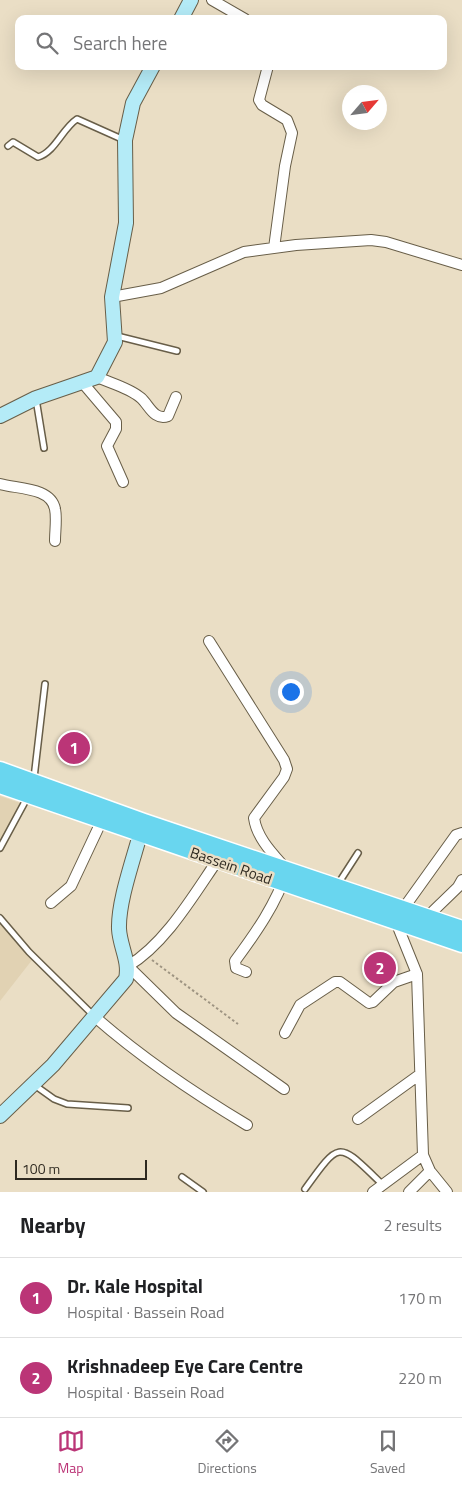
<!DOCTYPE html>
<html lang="en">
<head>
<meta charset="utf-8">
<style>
	body { margin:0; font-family:"Titillium Web",sans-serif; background:#f2f2f2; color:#202124 }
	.compass { position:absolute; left:342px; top:85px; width:45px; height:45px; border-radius:50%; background:#fff; box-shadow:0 5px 20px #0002; rotate:62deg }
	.scale { position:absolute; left:15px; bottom:12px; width:132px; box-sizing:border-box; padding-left:5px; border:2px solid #2e2920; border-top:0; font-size:14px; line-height:18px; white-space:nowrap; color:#2e2920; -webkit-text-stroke:4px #eadec5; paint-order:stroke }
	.you { position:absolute; left:290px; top:691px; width:18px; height:18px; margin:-12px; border:4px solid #fff; border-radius:50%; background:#1a73e8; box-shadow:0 0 0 8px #1a73e833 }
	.badge { display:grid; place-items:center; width:32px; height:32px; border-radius:50%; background:#bb3577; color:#fff; font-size:16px; font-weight:700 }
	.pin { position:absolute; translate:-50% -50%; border:2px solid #fff; box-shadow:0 1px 5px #0006 }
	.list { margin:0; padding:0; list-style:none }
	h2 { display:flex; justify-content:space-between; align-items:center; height:65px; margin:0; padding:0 20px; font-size:21px }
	h2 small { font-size:16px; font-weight:400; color:#757577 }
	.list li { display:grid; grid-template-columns:32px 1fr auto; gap:15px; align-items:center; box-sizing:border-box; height:80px; padding:0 20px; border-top:1px solid #e0e0e0 }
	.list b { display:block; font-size:19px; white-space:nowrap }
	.list p { margin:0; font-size:16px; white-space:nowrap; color:#757577 }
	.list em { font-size:16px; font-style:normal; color:#757577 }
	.icon { flex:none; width:28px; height:28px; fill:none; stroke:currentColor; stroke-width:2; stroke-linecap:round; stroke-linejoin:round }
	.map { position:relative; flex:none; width:462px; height:1192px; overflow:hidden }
	.search { position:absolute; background:#fff; box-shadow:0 5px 20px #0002; left:15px; right:15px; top:15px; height:55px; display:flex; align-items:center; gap:12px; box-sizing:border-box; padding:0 18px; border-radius:10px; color:#757577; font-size:19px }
	.sheet { height:225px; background:#fff }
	nav { display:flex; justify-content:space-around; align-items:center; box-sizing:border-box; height:70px; border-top:1px solid #e0e0e0; background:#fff; font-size:14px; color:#757577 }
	nav a { display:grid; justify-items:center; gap:2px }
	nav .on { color:#bb3577 }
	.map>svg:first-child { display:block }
	.built { fill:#e1d2b3 }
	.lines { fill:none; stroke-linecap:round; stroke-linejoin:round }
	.lane-casing { stroke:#685e48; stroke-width:8 }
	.street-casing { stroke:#685e48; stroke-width:12 }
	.secondary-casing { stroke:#685e48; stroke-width:16 }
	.primary-casing { stroke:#fff; stroke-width:19 }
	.path { stroke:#9e9482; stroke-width:2; stroke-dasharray:2.5 2.5; stroke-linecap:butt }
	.lane { stroke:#fff; stroke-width:5 }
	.street { stroke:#fff; stroke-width:10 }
	.secondary { stroke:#b4ebf7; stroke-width:14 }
	.primary { stroke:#69d6ef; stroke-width:16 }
	.labels { text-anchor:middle; stroke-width:5; stroke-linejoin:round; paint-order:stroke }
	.street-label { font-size:15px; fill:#2e2920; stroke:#eadec5 }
</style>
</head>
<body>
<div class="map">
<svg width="462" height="1192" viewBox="0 0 462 1192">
	<rect width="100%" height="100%" fill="#eadec5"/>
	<path class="built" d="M0,796l20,7 -20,41z
		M0,922l32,38 -32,41z"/>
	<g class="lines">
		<g class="lane-casing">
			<path id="lane" d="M8,146l5,-4 25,15c17,-5 24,-28 39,-38l47,21
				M117,336l60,15
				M36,399l8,49
				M34,778l11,-94
				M0,848l27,-50
				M338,884l20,-31
				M0,918l29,34 64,63
				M33,1084l21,15 13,5 61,4
				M182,1177l21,15
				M305,1189c36,-50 33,-47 77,-5"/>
		</g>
		<g class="street-casing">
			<path id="street" d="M212,0l33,19
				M268,66l-9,34 3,5 25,15 5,13 -7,33 -11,82
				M112,297l49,-9 83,-36 52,-7 75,-5 15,2 76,23
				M97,377c13,6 33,11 44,21 8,7 13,23 27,18l8,-19
				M82,382l34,40v7l-9,17 16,36
				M0,484c17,5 51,3 55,25 2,9 0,22 0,32
				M209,641l75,119 3,9 -3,8 -30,41c3,21 20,37 33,52 -10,33 -32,64 -52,91l1,7 10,4
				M217,861c-24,35 -52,83 -89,105l48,47 108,76
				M51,903l20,-17 31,-66
				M427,917l31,-30 4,-7
				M95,1017c48,42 97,75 152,108
				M285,1033l15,-28 35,-23h5l29,21 4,-1 21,-20 23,-8
				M358,1119l61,-44
				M373,1192l50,-37
				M409,1192l21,-21
				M447,1192l-17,-21 -7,-16 -6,-181 -21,-52 7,-13 53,-74 6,-2"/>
		</g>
		<g class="secondary-casing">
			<path id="secondary" d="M181,19l10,-19
				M0,416l36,-18 61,-21 18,-35 -3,-45 14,-74 -1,-83 8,-37 20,-37
				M0,1116l53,-51 73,-86c4,-18 -6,-32 -7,-50 -1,-30 17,-76 24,-106"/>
		</g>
		<g class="primary-casing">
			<path id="primary" d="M0,770l144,52 318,107
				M0,785l462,159"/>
		</g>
		<path class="path" d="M152,960l86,64"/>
		<use href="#lane" class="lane"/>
		<use href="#street" class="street"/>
		<use href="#secondary" class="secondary"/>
		<use href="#primary" class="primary"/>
	</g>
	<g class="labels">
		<g class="street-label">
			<text transform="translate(231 866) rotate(19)" y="5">Bassein Road</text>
		</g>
	</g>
</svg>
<svg class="compass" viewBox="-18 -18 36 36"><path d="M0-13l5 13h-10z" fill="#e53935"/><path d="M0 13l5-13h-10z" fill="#757577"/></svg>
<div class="scale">100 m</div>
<div class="you"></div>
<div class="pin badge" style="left:74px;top:748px">1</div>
<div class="pin badge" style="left:380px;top:968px">2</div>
<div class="search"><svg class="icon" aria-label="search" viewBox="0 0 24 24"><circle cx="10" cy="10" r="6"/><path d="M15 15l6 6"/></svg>Search here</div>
</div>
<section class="sheet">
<h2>Nearby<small>2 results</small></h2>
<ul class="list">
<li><span class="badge">1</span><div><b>Dr. Kale Hospital</b><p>Hospital · Bassein Road</p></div><em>170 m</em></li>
<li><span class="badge">2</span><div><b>Krishnadeep Eye Care Centre</b><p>Hospital · Bassein Road</p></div><em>220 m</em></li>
</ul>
</section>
<nav>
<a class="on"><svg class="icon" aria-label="map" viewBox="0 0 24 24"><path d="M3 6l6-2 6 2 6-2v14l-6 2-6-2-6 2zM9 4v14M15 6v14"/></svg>Map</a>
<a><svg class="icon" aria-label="directions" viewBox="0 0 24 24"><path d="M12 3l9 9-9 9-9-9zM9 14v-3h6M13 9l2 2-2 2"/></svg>Directions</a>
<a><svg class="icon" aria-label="saved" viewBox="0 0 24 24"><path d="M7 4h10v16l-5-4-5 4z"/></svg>Saved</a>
</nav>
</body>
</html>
